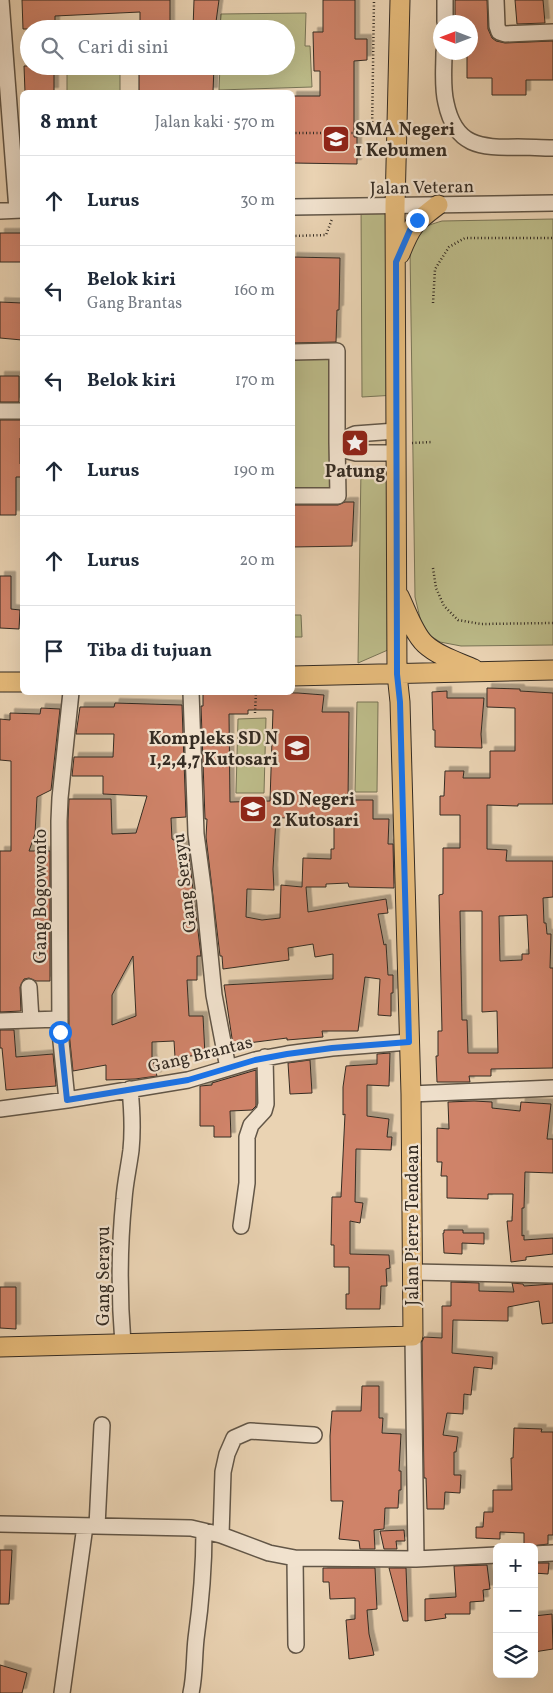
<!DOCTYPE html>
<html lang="id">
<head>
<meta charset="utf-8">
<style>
	body { margin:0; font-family:Vollkorn,serif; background:#f2f2f3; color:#1f2937 }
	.controls { position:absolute; right:15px; bottom:15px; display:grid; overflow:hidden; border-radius:8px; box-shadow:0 5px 20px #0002 }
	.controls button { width:45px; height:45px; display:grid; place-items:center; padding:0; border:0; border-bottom:1px solid #e0e1e3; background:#fff; color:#1f2937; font:25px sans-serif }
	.compass { position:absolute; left:433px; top:15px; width:45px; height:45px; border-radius:50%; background:#fff; box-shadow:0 5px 20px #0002; rotate:270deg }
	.stop { position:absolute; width:15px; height:15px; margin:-11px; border:4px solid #1a73e8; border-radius:50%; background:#fff }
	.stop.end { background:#1a73e8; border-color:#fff; box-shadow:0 1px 5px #0008 }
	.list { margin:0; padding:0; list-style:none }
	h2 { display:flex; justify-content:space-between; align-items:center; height:65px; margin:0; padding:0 20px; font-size:21px }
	h2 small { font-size:16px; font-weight:400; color:#747a83 }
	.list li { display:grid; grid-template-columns:32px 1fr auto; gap:15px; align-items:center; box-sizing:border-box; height:90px; padding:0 20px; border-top:1px solid #e0e1e3 }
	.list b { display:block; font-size:19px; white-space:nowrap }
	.list p { margin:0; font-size:16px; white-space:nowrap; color:#747a83 }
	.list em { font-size:16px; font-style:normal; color:#747a83 }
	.icon { flex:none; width:28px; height:28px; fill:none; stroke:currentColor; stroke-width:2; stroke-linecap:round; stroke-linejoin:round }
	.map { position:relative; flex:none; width:553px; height:1693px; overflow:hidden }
	.search { position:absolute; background:#fff; box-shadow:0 5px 20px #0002; left:20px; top:20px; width:275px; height:55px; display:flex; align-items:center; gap:12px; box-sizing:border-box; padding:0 18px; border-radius:28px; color:#747a83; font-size:19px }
	.panel { position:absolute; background:#fff; box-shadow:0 5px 20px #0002; left:20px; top:90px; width:275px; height:605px; border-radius:8px }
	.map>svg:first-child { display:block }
	.green { fill:#bcbb89; stroke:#787456 }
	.building { fill:#cf8369; stroke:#352c23; fill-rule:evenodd; filter:url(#shadow) }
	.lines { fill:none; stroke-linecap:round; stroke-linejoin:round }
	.minor-casing { stroke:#625647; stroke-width:18 }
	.major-casing { stroke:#352c23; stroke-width:21 }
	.path { stroke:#352c23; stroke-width:2.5; stroke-dasharray:1 2.5; stroke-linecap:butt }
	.minor { stroke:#f1e2ce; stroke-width:15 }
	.major { stroke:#e5ba7a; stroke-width:19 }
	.route { stroke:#1a73e8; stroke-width:6 }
	.labels { text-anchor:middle; stroke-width:4.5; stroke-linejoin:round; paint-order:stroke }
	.poi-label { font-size:18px; font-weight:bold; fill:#352c23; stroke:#f1e2ce; text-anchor:start }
	.street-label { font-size:18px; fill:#352c23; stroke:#f1e2ce }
</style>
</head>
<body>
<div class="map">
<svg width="553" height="1693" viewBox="0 0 553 1693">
	<defs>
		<filter id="shadow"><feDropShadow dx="4.5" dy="-4.5" stdDeviation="0" flood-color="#0004"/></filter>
	</defs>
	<rect width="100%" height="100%" fill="#ead3b3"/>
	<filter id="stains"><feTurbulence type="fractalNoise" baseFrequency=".004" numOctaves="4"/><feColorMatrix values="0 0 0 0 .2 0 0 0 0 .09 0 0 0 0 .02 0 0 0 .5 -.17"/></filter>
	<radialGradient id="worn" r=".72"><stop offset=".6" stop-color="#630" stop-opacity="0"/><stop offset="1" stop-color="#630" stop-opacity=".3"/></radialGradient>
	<path class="green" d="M306,13l-1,33h5l2,41 -93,3 1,-24h66v-37h-66l1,-15z
		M67,66l53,1v25l-53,-1z
		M388,200l8,195 -34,2 -1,-196z
		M553,219v426l-92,1 -21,-4 -12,-8 -7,-12 -6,-25 -5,-349c7,-19 12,-21 32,-27z
		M337,351l1,145h-45l-1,-144z
		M396,467l1,179 -39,17 3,-194z
		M292,615h9l1,22h-9z
		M357,702h21l-1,90h-22z
		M266,718l-2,75h-28l2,-74z"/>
	<path class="building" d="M22,0h148v29h-30v-17l-85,4v13h-32z
		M194,0h25l-4,29h-22z
		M323,0h32v39h12v21l-13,1v76h3v27l-65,-1v-67h28v-25h-6l-1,-39h10z
		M455,0h32l1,29 4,9 4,3 9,2 48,-2v39h-27v15h-34v-17h-25v-26h3v-30h-15z
		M515,0h28l2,23 -28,1z
		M24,66h30v26h-29z
		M139,66h75l-1,26h-74z
		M0,233h22v29h-22z
		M292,257l48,1 -1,52h-2l-1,32 -44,1z
		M0,302l22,1v37l-22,-2z
		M0,376h19v26h-19z
		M0,420h22v18h-2v26h2v13h-6v38h-16z
		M345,502h9l-2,44 -60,1v-42h46z
		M0,576h11v33l9,1 -1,19 -19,-1z
		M487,688l33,1v2l33,2v111h-35v2l-31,-1v44l20,1 -1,11h47v36l-10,1 1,25h2l1,11h4l-1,34h3v100l-62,1v7h-22l1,6h-33l-1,-26h2v-25h4l-3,-136 4,-1v-46h17v-33h-20v-19h4l1,-25h19l-1,7h27v-27h25v-43l-28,-1zM460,911h22v101l15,-1 1,42h-30l-1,-33h-5zM527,915l2,39h-7v6l-22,1 -1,-45z
		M447,691v7h37l-3,36 1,14 -47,-1v-17h-2l-1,-38z
		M203,692l95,1 26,2 -2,17h27l-1,88h25v19h16l-1,25h5l1,44 -45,-1 -1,-4 -22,1v3h-20l2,25 78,-13 2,14 -10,1 6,31 2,-1 2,31h5v18h-2v23l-13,-1 2,-36 -15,-2 -7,54h-36l1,6 -36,3v-2l-54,7 -9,-60 109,-6v-25l-18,3 -2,-13 -25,4 1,12 -66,9 -1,-13h-2l-14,-119 1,-18h-2l-4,-113h2zM248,710h25l-3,91 -40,1 -1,-88h19zM334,817v32h-3v10l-28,-1 -1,29 -21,-2 -1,33 -18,2 -16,-3 1,-28 27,1 -1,-21 3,-51z
		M115,703l67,2 4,112 -15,1 1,21 16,9 13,108h-4v24h-10l2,36h14l2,39 -30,2 -1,-16 -22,1v16l5,18 -22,3 -29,1v-15l-33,6 -4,-39 -1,-211 1,-22h42l1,35 24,-1 11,-37 -44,-2v-18h-31l2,-19h39l1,-23h-38l4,-27h34zM133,956l3,60 -24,9v-30z
		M41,708l19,1 -9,81 -14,7 -2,37 -6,17h21v130h-14l-7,-3 -5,1 -4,8 1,24 -21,1v-161h11v-90l-11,-1v-41l10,1v-7l30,1z
		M0,1030h14l2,27 37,-3 3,32 -50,4 -4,-42h-2z
		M390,1053l-1,33 -22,-1v31l22,3 -2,18h5l-1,13 -35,-1 -1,53 8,1 -3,20 -10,-2v33l39,1 1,13 -4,1 1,17h-6l-1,23h-34v-15h3v-27h-15v-22h-3l1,-48h9l4,-83 -2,1v-28l3,-21 31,-2v-10z
		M310,1060l2,33 -22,1 -2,-31z
		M256,1070v36l-4,4 -22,1 1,26h-17v-11h-14v-40l12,-1v-2z
		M474,1101l18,1v6l28,3 1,-9 30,2 -4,35h6v34l-28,-1 -1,36h-2v28l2,-1v5l29,-2v16l-27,3v3l-15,2 -4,-41h5l1,-27h-25v5l-41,-1v-22h-6l1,-14h-5v-34l12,1 -1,-27z
		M444,1230h19v3h21v11l-22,-1v11l-18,-1 -1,-20h1z
		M451,1282l28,1v8l35,1 -2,-9 11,1 1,2 29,-2v39l-11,1 -3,-23 -31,6v14l-55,-1 -1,33 41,4 -1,12 -18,-2 -3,28 -7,-1 -1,20 -16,-1 -4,22 15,2 -2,15h-2v23h7l-1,18 -15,-1 -1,17h-17l-1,-31h-2l-2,-136 2,-5 18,1v-32h9z
		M0,1287h16v42l-16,-1z
		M362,1386h17v32h4l-1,15 19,1 -2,37h2v19h-2l-1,18h-13l-1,21 -10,1 1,19h-15l-1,-8 -20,-2 4,-38h-12l-1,-65 2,-25h29z
		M514,1428l28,1 -1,3h12v103h-5v9l-24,3v-14l-24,-1v7l-24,-1v-11h7l1,-15h9v-22h19l-1,-32h2z
		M404,1530l1,11h-9l1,8h-13l-4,-18z
		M0,1550h12l-3,54h-9z
		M534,1563h15l-1,11 -14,-1z
		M487,1565l3,24 -7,1 1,11 -14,1v12h-25l1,4 -21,3v-22l31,-2 -2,-31z
		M323,1568h52l2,41 -10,1 2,24 5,21 -25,4 -3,-39 9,-1v-21l-25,1 -1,-17h-6z
		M389,1568h17l2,53h-5z
		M552,1614l1,35 -19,3v-36z
		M0,1665l27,8 -5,20h-22z"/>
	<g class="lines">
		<g class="minor-casing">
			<path id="minor" d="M1,0l16,210
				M496,0l1,26 2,6 6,2 48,-2
				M445,22v-22
				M444,52c0,17 -2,35 2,51 9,43 34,45 72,44 12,0 23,1 35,1
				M292,207l261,-4
				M0,211l22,-1
				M292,352l45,-1v91
				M0,411h22
				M340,442l8,9 8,2h40
				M292,496h46l-1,-54c6,0 12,-6 18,-8l41,-3
				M191,692l5,142 8,60 10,101 14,73
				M29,987l2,33
				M0,1021l60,-2
				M411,1094l142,-6
				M67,1100l-7,-68 -1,-211 1,-23 11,-106
				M0,1109l67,-9 121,-20 67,-20 32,-6 45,-6 77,-6
				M241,1226l6,-43v-46l4,-12 13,-14 2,-7 -1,-47
				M413,1272l140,3
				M413,1336l3,223 81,-4
				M123,1344c-4,-49 -4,-96 1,-145 1,-16 5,-33 7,-49 2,-20 1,-41 -1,-61
				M0,1524l191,4 30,7 48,18 26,5 121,1
				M97,1526l5,-101
				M221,1535l2,-63 4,-18 7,-16 16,-7 64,4
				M534,1554l19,-1
				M295,1558l1,87
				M62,1693l23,-167
				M191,1693c4,-18 3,-36 5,-54 5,-36 8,-71 8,-108"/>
		</g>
		<g class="major-casing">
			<path id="major" d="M400,254c11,-28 14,-31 38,-49
				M399,596c7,14 15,38 26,48 13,12 33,18 49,25
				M292,676l261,-6
				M0,682h22
				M0,1347l413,-11 -2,-242 -11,-392 -3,-28 -2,-468 5,-206"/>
		</g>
		<path class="path" d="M292,133h80l2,-133
			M292,236l34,-1 6,-16
			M433,303l2,-34 14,-22 16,-9h88
			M412,443l21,-1
			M433,568l3,20 8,18 14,14 23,4 72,-1
			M255,713l1,-21"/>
		<use href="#minor" class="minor"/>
		<use href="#major" class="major"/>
	</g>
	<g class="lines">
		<path class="route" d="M60,1032l7,68 121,-20 67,-20 32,-6 45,-6 77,-6 -9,-340 -3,-28 -1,-412 14,-32 7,-10"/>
	</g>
	<defs>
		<g id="school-square" transform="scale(1.4375)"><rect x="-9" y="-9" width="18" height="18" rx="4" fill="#8f2418" stroke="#f1e2ce"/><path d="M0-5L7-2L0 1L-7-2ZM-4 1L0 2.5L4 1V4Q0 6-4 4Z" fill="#fff"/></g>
		<g id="sight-square" transform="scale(1.4375)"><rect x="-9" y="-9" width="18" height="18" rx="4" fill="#8f2418" stroke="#f1e2ce"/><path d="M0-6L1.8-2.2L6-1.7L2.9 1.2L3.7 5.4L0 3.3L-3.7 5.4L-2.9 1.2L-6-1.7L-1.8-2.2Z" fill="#fff"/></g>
	</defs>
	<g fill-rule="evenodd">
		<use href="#school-square" x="336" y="139"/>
		<use href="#sight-square" x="355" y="443"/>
		<use href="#school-square" x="297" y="748"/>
		<use href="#school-square" x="253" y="809"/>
	</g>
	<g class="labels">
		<g class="poi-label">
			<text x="355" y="135">SMA Negeri<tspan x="355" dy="21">1 Kebumen</tspan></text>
			<text x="355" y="477" text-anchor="middle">Patung</text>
			<text x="278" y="744" text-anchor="end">Kompleks SD N<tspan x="278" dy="21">1,2,4,7 Kutosari</tspan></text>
			<text x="272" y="805">SD Negeri<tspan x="272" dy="21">2 Kutosari</tspan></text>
		</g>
		<g class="street-label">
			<text transform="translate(422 187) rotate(-1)" y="6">Jalan Veteran</text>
			<text transform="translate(184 883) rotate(-97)" y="6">Gang Serayu</text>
			<text transform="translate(40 896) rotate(-90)" y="6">Gang Bogowonto</text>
			<text transform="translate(200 1054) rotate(-14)" y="6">Gang Brantas</text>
			<text transform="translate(412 1225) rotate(-90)" y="6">Jalan Pierre Tendean</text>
			<text transform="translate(103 1276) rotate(-90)" y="6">Gang Serayu</text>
		</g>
	</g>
	<rect width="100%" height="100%" filter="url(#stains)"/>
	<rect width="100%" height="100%" fill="url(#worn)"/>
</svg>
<div class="controls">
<button>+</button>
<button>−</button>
<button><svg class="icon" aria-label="layers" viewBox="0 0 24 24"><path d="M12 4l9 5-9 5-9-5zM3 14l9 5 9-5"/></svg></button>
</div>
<svg class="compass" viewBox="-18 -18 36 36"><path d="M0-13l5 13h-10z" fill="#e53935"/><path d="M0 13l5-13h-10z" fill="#747a83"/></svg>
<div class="stop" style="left:60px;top:1032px"></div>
<div class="stop end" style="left:417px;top:220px"></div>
<div class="search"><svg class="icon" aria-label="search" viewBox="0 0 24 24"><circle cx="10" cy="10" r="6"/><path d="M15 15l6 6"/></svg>Cari di sini</div>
<section class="panel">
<h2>8 mnt<small>Jalan kaki · 570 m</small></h2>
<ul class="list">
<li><svg class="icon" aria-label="ahead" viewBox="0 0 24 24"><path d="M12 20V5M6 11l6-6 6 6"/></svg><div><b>Lurus</b></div><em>30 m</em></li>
<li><svg class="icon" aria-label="left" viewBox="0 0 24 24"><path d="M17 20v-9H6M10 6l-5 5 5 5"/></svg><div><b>Belok kiri</b><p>Gang Brantas</p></div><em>160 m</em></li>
<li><svg class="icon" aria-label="left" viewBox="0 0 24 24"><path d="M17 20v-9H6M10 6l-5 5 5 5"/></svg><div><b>Belok kiri</b></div><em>170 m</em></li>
<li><svg class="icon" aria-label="ahead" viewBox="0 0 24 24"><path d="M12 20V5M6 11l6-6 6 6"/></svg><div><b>Lurus</b></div><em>190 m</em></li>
<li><svg class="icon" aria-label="ahead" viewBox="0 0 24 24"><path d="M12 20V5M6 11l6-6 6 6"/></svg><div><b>Lurus</b></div><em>20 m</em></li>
<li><svg class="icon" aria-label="arrive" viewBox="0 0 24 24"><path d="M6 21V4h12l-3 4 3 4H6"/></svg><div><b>Tiba di tujuan</b></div></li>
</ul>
</section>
</div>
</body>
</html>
